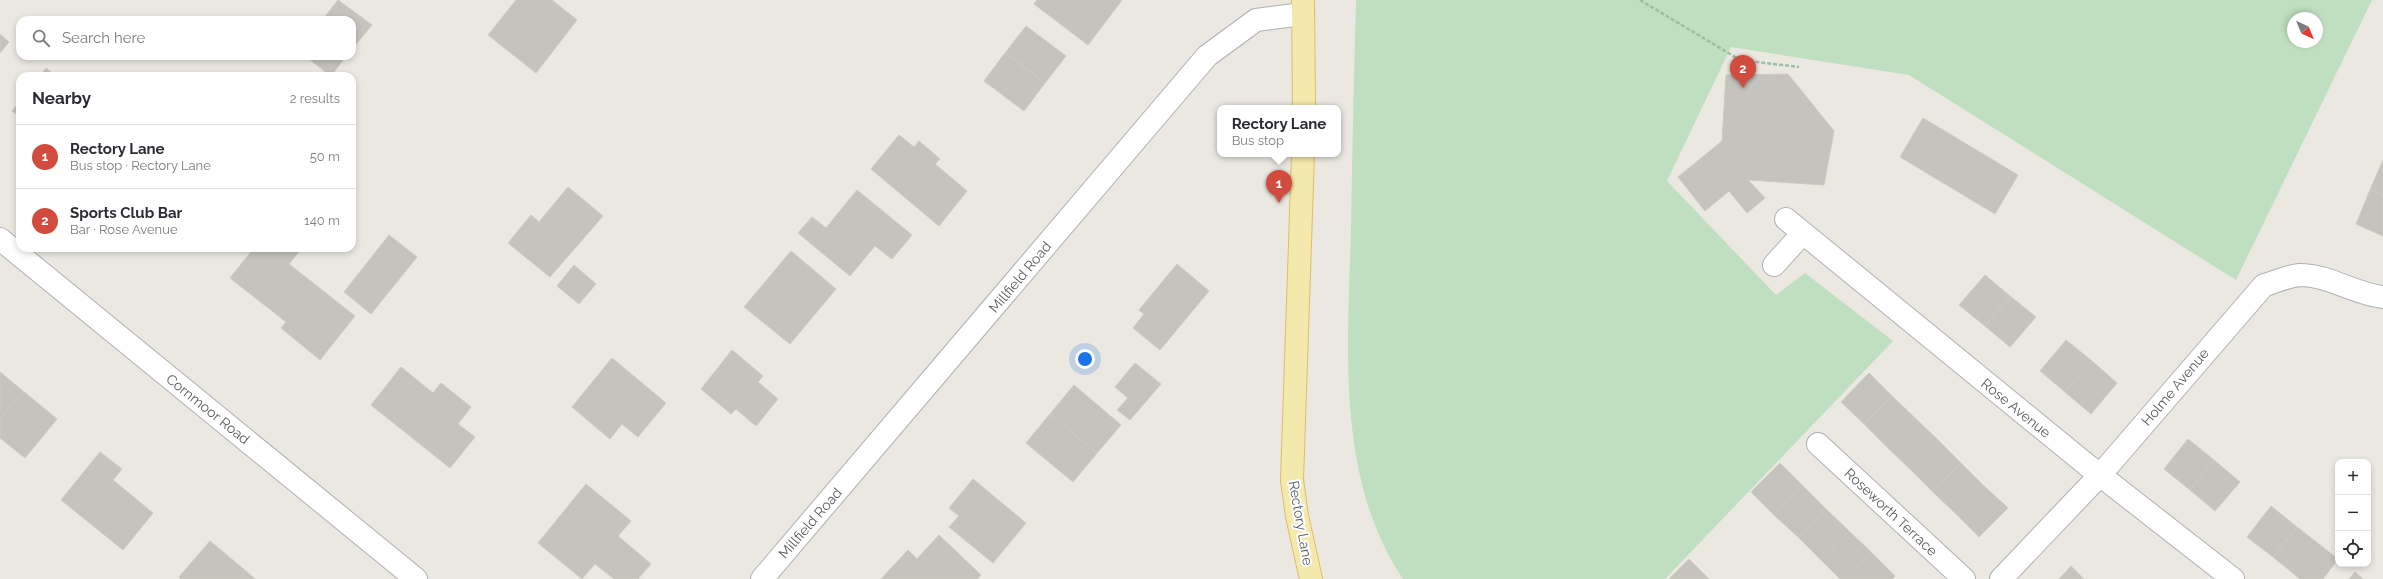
<!DOCTYPE html>
<html lang="en">
<head>
<meta charset="utf-8">
<style>
	body { margin:0; font-family:Raleway,sans-serif; background:#f7f7f7; color:#2b2b33 }
	.controls { position:absolute; right:12px; bottom:12px; display:grid; overflow:hidden; border-radius:8px; box-shadow:0 2px 6px #0003 }
	.controls button { width:36px; height:36px; display:grid; place-items:center; padding:0; border:0; border-bottom:1px solid #e1e1e2; background:#fff; color:#2b2b33; font:20px sans-serif }
	.compass { position:absolute; left:2287px; top:12px; width:36px; height:36px; border-radius:50%; background:#fff; box-shadow:0 2px 6px #0003; rotate:136deg }
	.you { position:absolute; left:1085px; top:359px; width:14px; height:14px; margin:-10px; border:3px solid #fff; border-radius:50%; background:#1a73e8; box-shadow:0 0 0 6px #1a73e833 }
	.badge { display:grid; place-items:center; width:26px; height:26px; border-radius:50%; background:#d24b3f; color:#fff; font-size:13px; font-weight:700 }
	.pin { position:absolute; translate:-50% -33px; filter:drop-shadow(0 1px 2px #0008) }
	.pin::after { content:''; position:absolute; top:21px; width:14px; height:12px; background:inherit; clip-path:polygon(0 0,100% 0,50% 100%) }
	.popup { position:absolute; left:1217px; top:105px; width:124px; height:52px; box-sizing:border-box; display:grid; place-content:center; border-radius:8px; background:#fff; filter:drop-shadow(0 1px 3px #0005); font-size:13px; white-space:nowrap; color:#7c7c81 }
	.popup b { font-size:15px; color:#2b2b33 }
	.popup::after { content:''; position:absolute; left:50%; top:100%; margin-left:-8px; border:8px solid transparent; border-top-color:#fff }
	.list { margin:0; padding:0; list-style:none }
	h2 { display:flex; justify-content:space-between; align-items:center; height:52px; margin:0; padding:0 16px; font-size:17px }
	h2 small { font-size:13px; font-weight:400; color:#7c7c81 }
	.list li { display:grid; grid-template-columns:26px 1fr auto; gap:12px; align-items:center; box-sizing:border-box; height:64px; padding:0 16px; border-top:1px solid #e1e1e2 }
	.list b { display:block; font-size:15px; white-space:nowrap }
	.list p { margin:0; font-size:13px; white-space:nowrap; color:#7c7c81 }
	.list em { font-size:13px; font-style:normal; color:#7c7c81 }
	.icon { flex:none; width:22px; height:22px; fill:none; stroke:currentColor; stroke-width:2; stroke-linecap:round; stroke-linejoin:round }
	.map { position:relative; flex:none; width:2383px; height:579px; overflow:hidden }
	.search { position:absolute; background:#fff; box-shadow:0 2px 6px #0003; left:16px; top:16px; width:340px; height:44px; display:flex; align-items:center; gap:10px; box-sizing:border-box; padding:0 14px; border-radius:12px; color:#7c7c81; font-size:15px }
	.panel { position:absolute; background:#fff; box-shadow:0 2px 6px #0003; left:16px; top:72px; width:340px; height:180px; border-radius:12px }
	.map>svg:first-child { display:block }
	.park { fill:#c0dfc0; fill-rule:evenodd }
	.building { fill:#c5c3be; stroke:#cecac0 }
	.lines { fill:none; stroke-linecap:round; stroke-linejoin:round }
	.minor-casing { stroke:#aeb1b5; stroke-width:24 }
	.major-casing { stroke:#debd65; stroke-width:24 }
	.path { stroke:#9abfa5; stroke-width:2.5; stroke-dasharray:4 2; stroke-linecap:butt }
	.minor { stroke:#fff; stroke-width:22 }
	.major { stroke:#f4e9ac; stroke-width:22 }
	.labels { text-anchor:middle; stroke-width:4; stroke-linejoin:round; paint-order:stroke }
	.street-label { font-size:14px; fill:#595c60; stroke:#fff }
</style>
</head>
<body>
<div class="map">
<svg width="2383" height="579" viewBox="0 0 2383 579">
	<rect width="100%" height="100%" fill="#eae8e1"/>
	<path class="park" d="M1356,0h1016l-136,280 -327,-205 -178,-28 -64,134 109,114 29,-22 88,68 -228,238h-262c-68,-101 -55,-234 -52,-349 1,-77 3,-153 5,-230zM2293,18h24v24h-24z"/>
	<path class="building" d="M338,0l34,25 -20,24v-29h-30z
		M516,0h36l25,20 -41,53 -48,-38z
		M1037,0h85l-34,45 -54,-41z
		M1026,26l40,30 -21,27 -40,-30z
		M0,34l9,8 -9,11z
		M1005,53l40,30 -21,28 -40,-30z
		M305,56h41l-15,20z
		M46,68l10,8h-16z
		M1788,74l46,57 -10,54 -76,-5 17,18 -18,15 -18,-22 -24,20 -27,-34 44,-36 4,-66z
		M20,101v16l-8,-6z
		M1923,118l95,57 -23,39 -95,-57z
		M899,135l15,12 5,-6 21,18 -5,5 32,27 -28,35 -68,-57z
		M2383,160v35l-13,-5z
		M568,187l35,29 -53,61 -42,-34 23,-28 8,7z
		M857,190l55,45 -20,24 -17,-13 -25,30 -52,-43 14,-16 14,11z
		M2370,190l13,5v41l-27,-12z
		M389,235l28,22 -46,57 -27,-22z
		M254,248h48l-13,16 66,52 -35,44 -39,-32 5,-6 -56,-44z
		M791,251l45,38 -46,55 -46,-37z
		M1177,264l32,27 -49,59 -27,-22 11,-14 -5,-4z
		M574,265l22,19 -17,20 -22,-18z
		M1985,275l25,21 -25,30 -26,-21z
		M2010,296l26,21 -26,30 -25,-21z
		M2066,340l26,21 -27,31 -25,-21z
		M732,350l31,26 -5,6 20,17 -22,27 -20,-17 -5,5 -30,-25z
		M612,358l54,45 -28,34 -16,-13 -12,15 -38,-32z
		M2092,361l25,22 -26,31 -26,-22z
		M1135,363l26,21 -31,36 -13,-10 11,-12 -13,-11z
		M401,367l32,26 8,-10 30,24 -13,17 17,13 -25,31 -79,-63z
		M0,372l23,19 -23,29z
		M1869,373l23,23 -28,28 -23,-22z
		M1074,385l47,40 -24,28 -47,-39z
		M23,391l34,28 -32,39 -25,-20v-18z
		M1892,396l23,22 -28,29 -23,-23z
		M1050,414l47,39 -24,29 -47,-39z
		M1915,418l23,22 -28,29 -23,-22z
		M2188,439l26,21 -24,30 -26,-21z
		M1938,440l23,23 -28,29 -23,-23z
		M100,452l22,17 -9,11 40,33 -30,37 -62,-50z
		M2214,460l26,22 -25,29 -25,-21z
		M1780,463l23,23 -29,29 -23,-23z
		M1961,463l23,23 -28,28 -23,-22z
		M973,479l53,44 -33,40 -44,-36 10,-11 -10,-8z
		M586,484l45,37 -13,15 33,28 -13,15h-24l-19,-15 -13,15 -44,-36z
		M1803,486l23,23 -28,28 -24,-22z
		M1984,486l24,22 -29,29 -23,-23z
		M2271,506l26,21 -24,30 -26,-20z
		M1826,509l23,22 -28,29 -23,-23z
		M2297,527l41,32 -15,20h-23l-27,-22z
		M1849,531l23,22 -25,26h-7l-19,-19z
		M939,535l42,40 -4,4h-96l27,-29 9,9z
		M210,541l36,30 -7,8h-58l-2,-2z
		M1872,553l23,23 -3,3h-45z
		M1689,559l20,20h-40z
		M2071,566l13,13h-25z
		M246,571l9,8h-16z
		M2355,572l8,7h-14z"/>
	<g class="lines">
		<g class="minor-casing">
			<path id="minor" d="M1786,219l301,246 146,114
				M0,239l416,340
				M1774,265l29,-32
				M1818,444l146,135
				M762,579l445,-523 49,-36 47,-6
				M2001,579l100,-105 163,-189c11,-3 24,-9 36,-10 29,0 54,19 83,22"/>
		</g>
		<g class="major-casing">
			<path id="major" d="M1303,0l1,108
				M1303,154l-11,326 5,36 14,63"/>
		</g>
		<path class="path" d="M1640,0l100,60 59,7"/>
		<use href="#minor" class="minor"/>
		<use href="#major" class="major"/>
	</g>
	<g class="labels">
		<g class="street-label">
			<text transform="translate(1020 277) rotate(-50)" y="5">Millfield Road</text>
			<text transform="translate(2175 387) rotate(-50)" y="5">Holme Avenue</text>
			<text transform="translate(2016 408) rotate(39)" y="5">Rose Avenue</text>
			<text transform="translate(208 409) rotate(39)" y="5">Cornmoor Road</text>
			<text transform="translate(1891 512) rotate(43)" y="5">Roseworth Terrace</text>
			<text transform="translate(810 523) rotate(-49)" y="5">Millfield Road</text>
			<text transform="translate(1301 523) rotate(80)" y="5">Rectory Lane</text>
		</g>
	</g>
</svg>
<div class="controls">
<button>+</button>
<button>−</button>
<button><svg class="icon" aria-label="locate" viewBox="0 0 24 24"><circle cx="12" cy="12" r="6"/><path d="M12 2v4M12 18v4M2 12h4M18 12h4"/></svg></button>
</div>
<svg class="compass" viewBox="-18 -18 36 36"><path d="M0-13l5 13h-10z" fill="#e53935"/><path d="M0 13l5-13h-10z" fill="#7c7c81"/></svg>
<div class="you"></div>
<div class="pin badge" style="left:1279px;top:203px">1</div>
<div class="popup"><b>Rectory Lane</b>Bus stop</div>
<div class="pin badge" style="left:1743px;top:88px">2</div>
<div class="search"><svg class="icon" aria-label="search" viewBox="0 0 24 24"><circle cx="10" cy="10" r="6"/><path d="M15 15l6 6"/></svg>Search here</div>
<section class="panel">
<h2>Nearby<small>2 results</small></h2>
<ul class="list">
<li><span class="badge">1</span><div><b>Rectory Lane</b><p>Bus stop · Rectory Lane</p></div><em>50 m</em></li>
<li><span class="badge">2</span><div><b>Sports Club Bar</b><p>Bar · Rose Avenue</p></div><em>140 m</em></li>
</ul>
</section>
</div>
</body>
</html>
